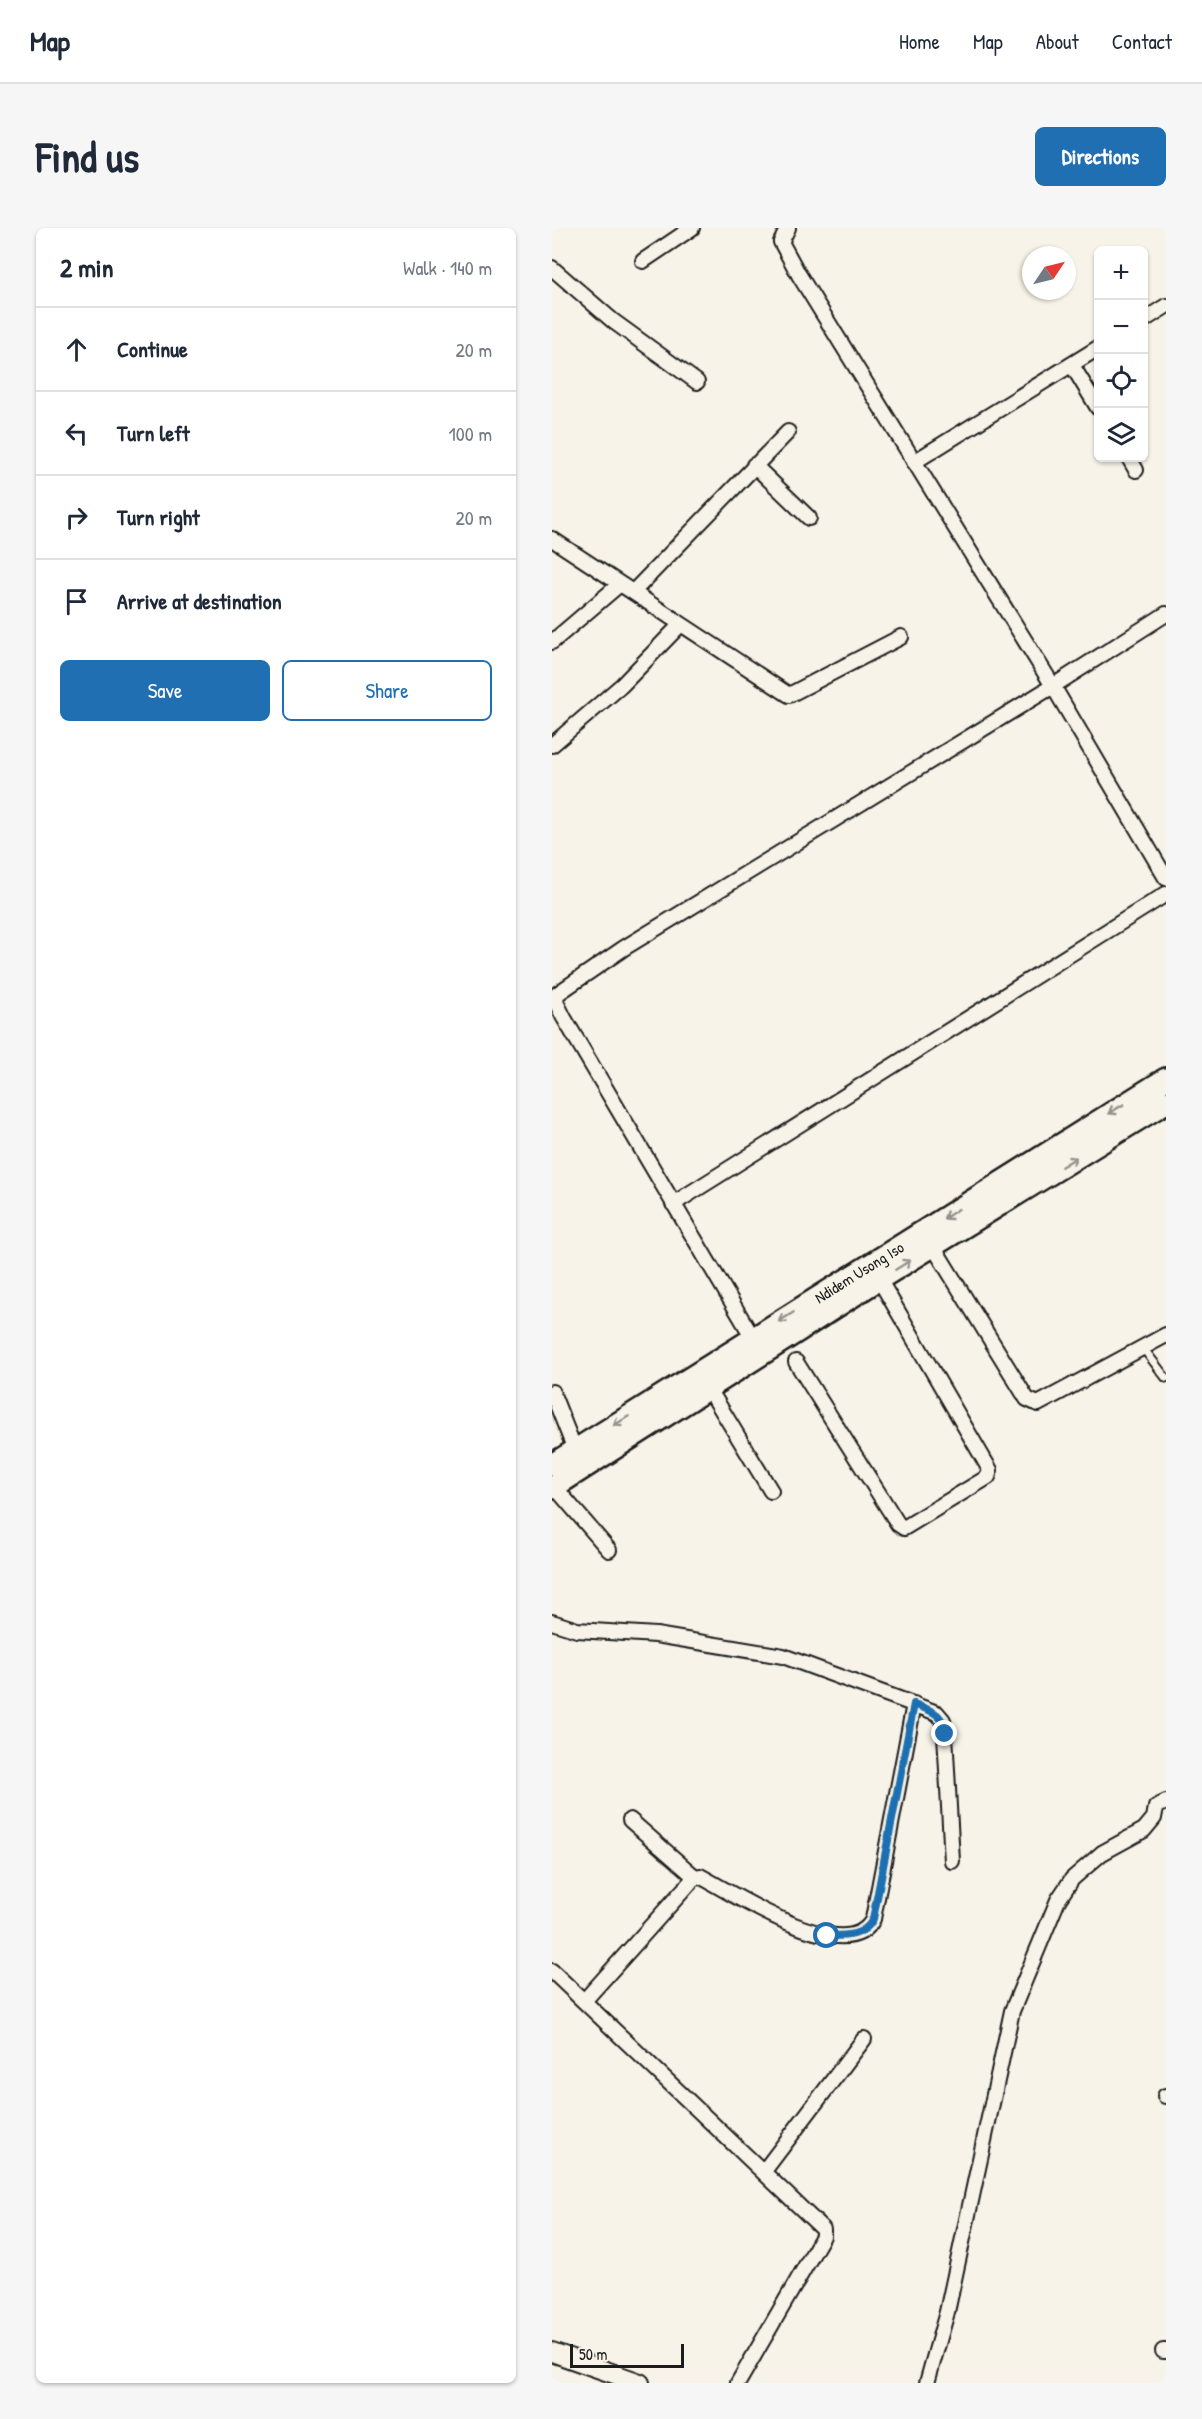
<!DOCTYPE html>
<html lang="en">
<head>
<meta charset="utf-8">
<style>
	body { margin:0; font-family:"Patrick Hand",sans-serif; background:#f6f6f7; color:#1f2937 }
	.controls { position:absolute; right:18px; top:18px; display:grid; overflow:hidden; border-radius:9px; box-shadow:0 2px 4px #0004 }
	.controls button { width:54px; height:54px; display:grid; place-items:center; padding:0; border:0; border-bottom:2px solid #e0e1e3; background:#fff; color:#1f2937; font:30px sans-serif }
	.compass { position:absolute; left:470px; top:18px; width:54px; height:54px; border-radius:50%; background:#fff; box-shadow:0 2px 4px #0004; rotate:55deg }
	.scale { position:absolute; left:18px; bottom:15px; width:114px; box-sizing:border-box; padding-left:6px; border:3px solid #1c1c1c; border-top:0; font-size:16px; line-height:21px; white-space:nowrap; color:#1c1c1c; -webkit-text-stroke:4px #f7f3e8; paint-order:stroke }
	.stop { position:absolute; width:18px; height:18px; margin:-14px; border:4px solid #1f6fb2; border-radius:50%; background:#fff }
	.stop.end { background:#1f6fb2; border-color:#fff; box-shadow:0 2px 6px #0008 }
	.list { margin:0; padding:0; list-style:none }
	h2 { display:flex; justify-content:space-between; align-items:center; height:78px; margin:0; padding:0 24px; font-size:26px }
	h2 small { font-size:20px; font-weight:400; color:#747a83 }
	.list li { display:grid; grid-template-columns:39px 1fr auto; gap:18px; align-items:center; box-sizing:border-box; height:84px; padding:0 24px; border-top:2px solid #e0e1e3 }
	.list b { display:block; font-size:22px; white-space:nowrap }
	.list em { font-size:20px; font-style:normal; color:#747a83 }
	.actions { display:flex; gap:12px; padding:18px 24px }
	.actions a { flex:1; padding:14px 0; border:2px solid #1f6fb2; border-radius:9px; text-align:center; font-size:21px; color:#1f6fb2 }
	.actions .main { background:#1f6fb2; color:#fff }
	.icon { flex:none; width:33px; height:33px; fill:none; stroke:currentColor; stroke-width:2; stroke-linecap:round; stroke-linejoin:round }
	.map { position:relative; flex:none; width:614px; height:2155px; overflow:hidden; border-radius:9px }
	header { display:flex; align-items:center; gap:36px; box-sizing:border-box; height:84px; padding:0 30px; background:#fff; border-bottom:2px solid #e0e1e3 }
	header strong { font-size:28px }
	nav { display:flex; gap:33px; margin-inline-start:auto; font-size:21px }
	.intro { display:flex; align-items:center; justify-content:space-between; box-sizing:border-box; height:144px; padding:0 36px }
	h1 { margin:0; font-size:42px }
	.button { padding:15px 27px; border-radius:9px; background:#1f6fb2; color:#fff; font-size:21px; font-weight:700 }
	main { display:flex; gap:36px; padding:0 36px }
	aside { flex:1; background:#fff; border-radius:9px; box-shadow:0 2px 4px #0004 }
	.map>svg:first-child { display:block }
	.lines { fill:none; stroke-linecap:round; stroke-linejoin:round }
	.service-casing { stroke:#1c1c1c; stroke-width:11 }
	.minor-casing { stroke:#1c1c1c; stroke-width:18 }
	.secondary-casing { stroke:#1c1c1c; stroke-width:22 }
	.trunk-casing { stroke:#1c1c1c; stroke-width:26 }
	.service { stroke:#f7f3e8; stroke-width:7 }
	.minor { stroke:#f7f3e8; stroke-width:14 }
	.secondary { stroke:#f7f3e8; stroke-width:18 }
	.trunk { stroke:#f7f3e8; stroke-width:21 }
	.oneway { stroke:#94928c }
	.route { stroke:#1f6fb2; stroke-width:8 }
	.labels { text-anchor:middle; stroke-width:5; stroke-linejoin:round; paint-order:stroke }
	.street-label { font-size:16px; fill:#1c1c1c; stroke:#f7f3e8 }
</style>
</head>
<body>
<header>
<strong>Map</strong>
<nav><a>Home</a><a>Map</a><a>About</a><a>Contact</a></nav>
</header>
<div class="intro"><h1>Find us</h1><a class="button">Directions</a></div>
<main>
<aside>
<h2>2 min<small>Walk · 140 m</small></h2>
<ul class="list">
<li><svg class="icon" aria-label="ahead" viewBox="0 0 24 24"><path d="M12 20V5M6 11l6-6 6 6"/></svg><div><b>Continue</b></div><em>20 m</em></li>
<li><svg class="icon" aria-label="left" viewBox="0 0 24 24"><path d="M17 20v-9H6M10 6l-5 5 5 5"/></svg><div><b>Turn left</b></div><em>100 m</em></li>
<li><svg class="icon" aria-label="right" viewBox="0 0 24 24"><path d="M7 20v-9h11M14 6l5 5-5 5"/></svg><div><b>Turn right</b></div><em>20 m</em></li>
<li><svg class="icon" aria-label="arrive" viewBox="0 0 24 24"><path d="M6 21V4h12l-3 4 3 4H6"/></svg><div><b>Arrive at destination</b></div></li>
</ul>
<div class="actions"><a class="main">Save</a><a>Share</a></div>
</aside>
<div class="map">
<svg width="614" height="2155" viewBox="0 0 614 2155">
	<rect width="100%" height="100%" fill="#f7f3e8"/>
	<filter id="ink" filterUnits="userSpaceOnUse"><feTurbulence type="fractalNoise" baseFrequency=".0167" numOctaves="2"/><feDisplacementMap in="SourceGraphic" scale="12" xChannelSelector="R" yChannelSelector="G"/><feConvolveMatrix kernelMatrix="1 2 1 2 8 2 1 2 1" color-interpolation-filters="sRGB"/></filter>
	<g filter="url(#ink)">
		<g class="lines">
			<g class="service-casing">
				<path id="service" d="M591,1120l23,30"/>
			</g>
			<g class="minor-casing">
				<path id="minor" d="M236,0l-7,14 18,33 254,411 113,192
					M91,33l49,-33
					M0,40l61,53 84,61
					M592,92l22,-14
					M520,137l26,43
					M577,230l7,12
					M362,234l184,-114
					M202,237l55,53
					M0,311l237,156 112,-58
					M81,364l155,-160
					M0,414l68,-58
					M0,517l70,-60 59,-61
					M121,976l493,-310
					M381,1018l94,153 11,5 128,-69
					M201,1110l-189,-320 -8,-16 1,-8 67,-46 429,-262 113,-72
					M244,1134l102,162 6,4 84,-51 2,-7 -111,-191
					M157,1161l62,102
					M0,1164l23,58
					M2,1258l55,64
					M0,1394l25,8 79,5 127,21 154,57 6,7 2,14 7,127
					M78,1592l65,57
					M0,1743l271,258v7l-85,147
					M32,1773l111,-124 5,-1c32,17 148,94 173,43l41,-215
					M613,1868h1
					M212,1943l100,-132
					M611,2123h3
					M375,2155l20,-71 65,-301 46,-111 14,-21 30,-26 42,-23 10,-12 2,-11 10,-5"/>
			</g>
			<g class="secondary-casing">
				<path id="secondary" d="M0,2124l88,31"/>
			</g>
			<g class="trunk-casing">
				<path id="trunk" d="M0,1237l614,-386
					M0,1260l327,-209 287,-177"/>
			</g>
			<use href="#service" class="service"/>
			<use href="#minor" class="minor"/>
			<use href="#secondary" class="secondary"/>
			<use href="#trunk" class="trunk"/>
		</g>
		<defs><path id="oneway-shaft" d="M-6 0H5M1.5-3L5.5 0L1.5 3" fill="none" stroke-width="1.6" stroke-linecap="round" stroke-linejoin="round" transform="scale(1.5)"/></defs>
		<g class="oneway">
			<use href="#oneway-shaft" transform="translate(564 881) rotate(149)"/>
			<use href="#oneway-shaft" transform="translate(517 934) rotate(-32)"/>
			<use href="#oneway-shaft" transform="translate(399 986) rotate(147)"/>
			<use href="#oneway-shaft" transform="translate(351 1037) rotate(-32)"/>
			<use href="#oneway-shaft" transform="translate(234 1089) rotate(148)"/>
			<use href="#oneway-shaft" transform="translate(69 1193) rotate(148)"/>
		</g>
	</g>
	<g class="lines" filter="url(#ink)">
		<path class="route" d="M275,1708c18,0 37,1 46,-17l41,-215c19,8 28,7 31,30"/>
	</g>
	<g class="labels">
		<g class="street-label">
			<text transform="translate(307 1044) rotate(-32)" y="6">Ndidem Usong Iso</text>
		</g>
	</g>
</svg>
<div class="controls">
<button>+</button>
<button>−</button>
<button><svg class="icon" aria-label="locate" viewBox="0 0 24 24"><circle cx="12" cy="12" r="6"/><path d="M12 2v4M12 18v4M2 12h4M18 12h4"/></svg></button>
<button><svg class="icon" aria-label="layers" viewBox="0 0 24 24"><path d="M12 4l9 5-9 5-9-5zM3 14l9 5 9-5"/></svg></button>
</div>
<svg class="compass" viewBox="-18 -18 36 36"><path d="M0-13l5 13h-10z" fill="#e53935"/><path d="M0 13l5-13h-10z" fill="#747a83"/></svg>
<div class="scale">50 m</div>
<div class="stop" style="left:275px;top:1708px"></div>
<div class="stop end" style="left:393px;top:1506px"></div>
</div>
</main>
</body>
</html>
